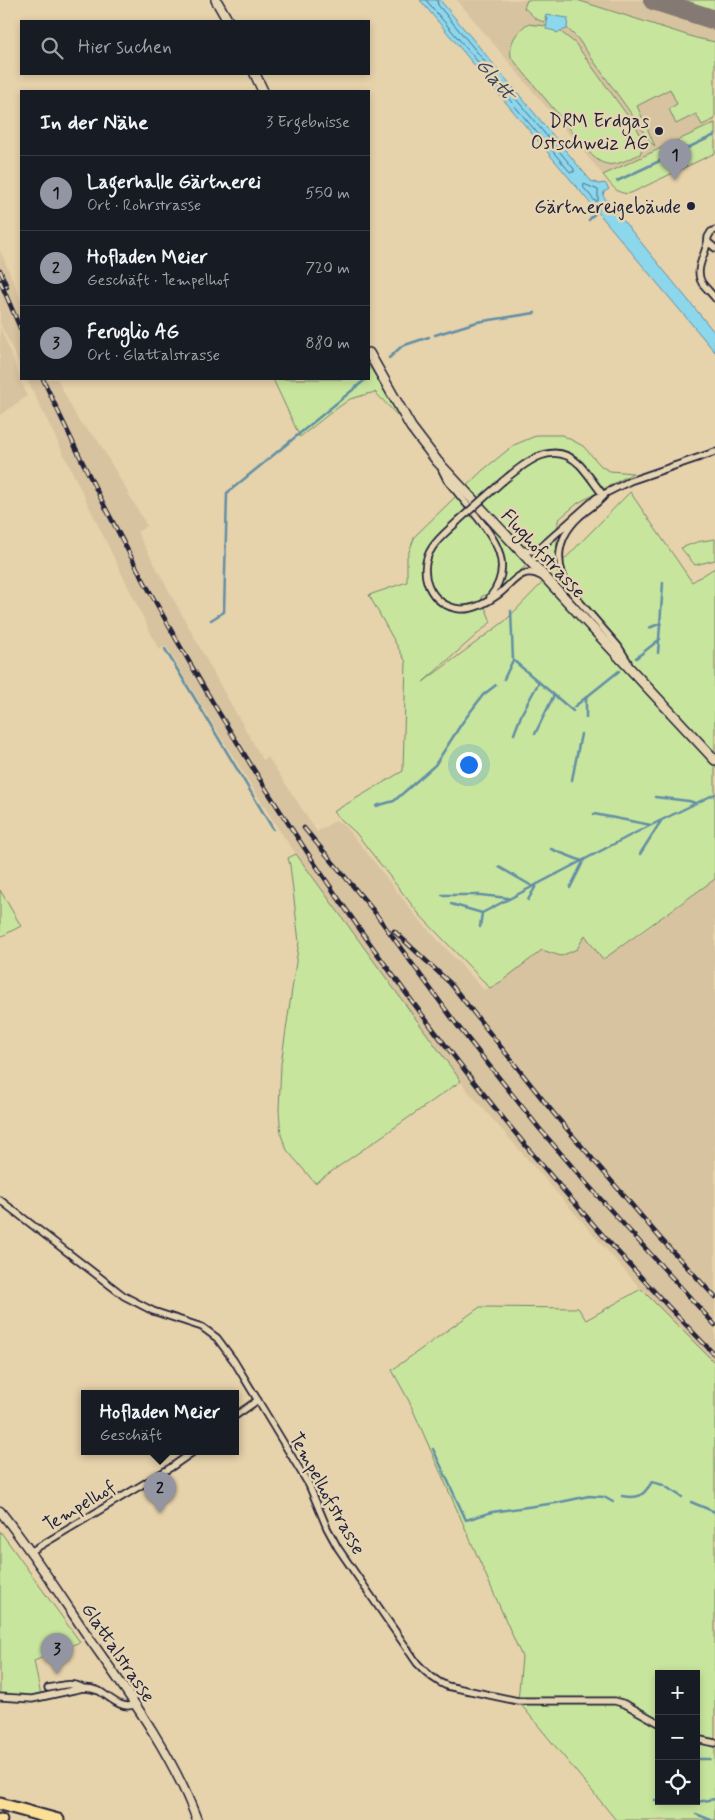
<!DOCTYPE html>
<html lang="de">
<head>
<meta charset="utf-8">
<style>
	body { margin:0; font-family:Mynerve,sans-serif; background:#242831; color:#f1f3f6 }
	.controls { position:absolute; right:15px; bottom:15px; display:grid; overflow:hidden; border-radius:0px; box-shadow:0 2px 8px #0003 }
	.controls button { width:45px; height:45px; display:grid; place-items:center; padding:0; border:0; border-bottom:1px solid #363941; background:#171b24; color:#f1f3f6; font:25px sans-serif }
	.you { position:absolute; left:468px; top:764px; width:18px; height:18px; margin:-12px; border:4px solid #fff; border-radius:50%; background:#1a73e8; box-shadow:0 0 0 8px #1a73e833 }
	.badge { display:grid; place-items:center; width:32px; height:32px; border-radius:50%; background:#9495a2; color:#111; font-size:16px; font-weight:700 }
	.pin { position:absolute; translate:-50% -41px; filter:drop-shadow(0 1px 2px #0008) }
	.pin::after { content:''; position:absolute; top:26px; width:18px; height:15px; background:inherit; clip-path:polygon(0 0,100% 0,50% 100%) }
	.popup { position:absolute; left:81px; top:1390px; width:158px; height:65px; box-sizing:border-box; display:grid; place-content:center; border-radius:0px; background:#171b24; filter:drop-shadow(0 1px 4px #0005); font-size:16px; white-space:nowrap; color:#9ea1a6 }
	.popup b { font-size:19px; color:#f1f3f6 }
	.popup::after { content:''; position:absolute; left:50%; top:100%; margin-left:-10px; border:10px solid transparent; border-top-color:#171b24 }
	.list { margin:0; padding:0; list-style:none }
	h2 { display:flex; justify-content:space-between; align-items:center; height:65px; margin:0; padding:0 20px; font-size:21px }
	h2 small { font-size:16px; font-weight:400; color:#9ea1a6 }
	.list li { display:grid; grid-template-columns:32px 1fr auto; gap:15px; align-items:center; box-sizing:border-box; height:75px; padding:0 20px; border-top:1px solid #363941 }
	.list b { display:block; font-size:19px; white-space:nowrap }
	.list p { margin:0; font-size:16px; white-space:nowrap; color:#9ea1a6 }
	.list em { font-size:16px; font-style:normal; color:#9ea1a6 }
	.icon { flex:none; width:28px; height:28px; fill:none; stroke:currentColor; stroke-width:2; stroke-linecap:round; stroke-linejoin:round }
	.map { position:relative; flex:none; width:715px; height:1820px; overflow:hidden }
	.search { position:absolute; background:#171b24; box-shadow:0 2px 8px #0003; left:20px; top:20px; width:350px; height:55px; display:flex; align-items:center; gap:12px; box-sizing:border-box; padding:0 18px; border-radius:0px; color:#9ea1a6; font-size:19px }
	.panel { position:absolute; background:#171b24; box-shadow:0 2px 8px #0003; left:20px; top:90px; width:350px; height:290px; border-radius:0px }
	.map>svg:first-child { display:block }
	.built { fill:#d7c39f }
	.green { fill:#c8e59d; stroke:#75846c; fill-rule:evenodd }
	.water { fill:#8cd7ec; stroke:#628fa5 }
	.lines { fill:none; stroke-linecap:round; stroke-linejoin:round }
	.shore { stroke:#4c6a82; stroke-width:1 }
	.stream { stroke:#628fa5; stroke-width:2.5 }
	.taxiway { stroke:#847a73; stroke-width:20 }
	.minor-casing { stroke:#22223b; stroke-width:9 }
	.tertiary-casing { stroke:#22223b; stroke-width:11 }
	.secondary-casing { stroke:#22223b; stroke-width:12 }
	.motorway-casing { stroke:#22223b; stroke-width:15 }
	.minor { stroke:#e6d5b2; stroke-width:5.5 }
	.tertiary { stroke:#e6d5b2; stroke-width:8 }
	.secondary { stroke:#e6d5b2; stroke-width:9 }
	.motorway { stroke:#fbdf96; stroke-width:11 }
	.rail-casing { stroke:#22223b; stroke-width:4.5 }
	.rail { stroke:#e6d5b2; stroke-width:2.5; stroke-dasharray:8; stroke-linecap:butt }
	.minor-bridge-casing { stroke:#22223b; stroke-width:9; stroke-linecap:butt }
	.minor-bridge { stroke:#e6d5b2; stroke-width:5.5 }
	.poi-dot { fill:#22223b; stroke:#e6d5b2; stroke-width:2 }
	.labels { text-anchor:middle; stroke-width:5; stroke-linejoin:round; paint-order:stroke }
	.poi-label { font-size:19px; fill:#22223b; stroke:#e6d5b2; text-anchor:end }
	.street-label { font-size:19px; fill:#22223b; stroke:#e6d5b2 }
	.water-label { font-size:20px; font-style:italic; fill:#37465e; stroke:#e6d5b2 }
</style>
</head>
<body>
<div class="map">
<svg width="715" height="1820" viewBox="0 0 715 1820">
	<rect width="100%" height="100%" fill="#e6d2ab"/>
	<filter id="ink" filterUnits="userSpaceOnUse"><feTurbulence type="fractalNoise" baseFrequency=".02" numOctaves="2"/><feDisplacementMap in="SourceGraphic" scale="10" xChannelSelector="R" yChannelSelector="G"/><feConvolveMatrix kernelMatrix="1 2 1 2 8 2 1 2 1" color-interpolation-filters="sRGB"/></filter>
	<g filter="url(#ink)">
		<path class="built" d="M457,0h258v153l-87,41 -11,-2z
			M0,250l21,50v67l-21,-44z
			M0,326l27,70 -27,19z
			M27,379h30l22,43 18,17 50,87 -10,6 88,162 38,66 5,-3 49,75 19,-12 9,7 16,18 55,71 68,74 18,-9 40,-31 19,6 25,-21 16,24 40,-26 73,-54v484l-74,-74 -174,-199 -188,-260 -78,-125 -35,-59 -7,4z"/>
		<path class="green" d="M527,0h50l119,38 19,4v77l-13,6 -6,-11 -20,10 -7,-15 8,-5 -7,-15 -33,17 18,40 -5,-4 -10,-16 -62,-87 -16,-16 -16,-5 -1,4c-12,-2 -14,-10 -21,-14z
			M676,0h39v13l-23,-7v-1z
			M527,24l19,2 15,6 14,11 63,87 6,13 -4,11c-22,10 -33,18 -51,-2l-78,-95c-2,-15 5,-24 16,-33z
			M715,123v30l-84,40c-14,3 -20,-9 -28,-18z
			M369,365l31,53 -25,-26 -25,7 -21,15 -29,23 -27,-58h96z
			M538,435h24l21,11 19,21 8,4 23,2 -55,30 -20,17c0,16 -3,31 -1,47l73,-75 62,90 23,-14v311l-110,79 -3,1 -17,-24 -8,14 -16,7 -19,-6 -40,31 -12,7 -71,-74 -63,-81 -23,-21 70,-41 3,-109 -37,-67 38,-13v-25l8,-21 68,-66 31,-25zM534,559l15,17 -44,45 -82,61 68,-60 -10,-25 21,-11z
			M715,539v21l-20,5 -14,-17 16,-6z
			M296,854l165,227 -146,102 -28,-33 -6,-15 -2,-25 2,-46 18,-122 -9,-77 -2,-7z
			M0,890l21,36 -21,11z
			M641,1289l74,74v457h-99l-98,-119 4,-44 -113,-256 -17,-31 88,-63 98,1 8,12zM659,1674h37v127h-37z
			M0,1531l80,111 -46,19 7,35 -10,2 -31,-2z"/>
		<path class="water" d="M420,0h20l151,181 8,3 6,-1 4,6 -5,3 -1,4 112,137v19z
			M546,15l22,3 -1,11 -11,4 -1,-2 -9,-2 2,-11h-3z"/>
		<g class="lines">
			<path class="shore" d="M426,0l144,172h4v-3l-136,-164 -1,-5
				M584,184l14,6v11h-3l-11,-13z"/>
			<path class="stream" d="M617,181l98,-46
				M589,220l9,-10
				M435,335l42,-13 58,-9
				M389,358l13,-12 27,-9
				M211,620l13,-8 3,-119 139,-114
				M649,628l12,-5
				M165,649l108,180
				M658,653l5,-70
				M636,658l24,-19
				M513,660l60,51
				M504,679l9,-19 -2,-49
				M574,707l45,-36
				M586,718v-21
				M514,734l8,-21 17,-31
				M535,734l19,-39
				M572,780l9,-46
				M655,797l34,4 6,2
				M376,806l18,-5 41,-36 27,-42 21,-28 13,-10
				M594,814l57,11
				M551,849l31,12
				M640,854l21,-33
				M499,867l33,19
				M570,888l14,-28
				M442,895h38l28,3
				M528,900l9,-16
				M451,904l31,9 151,-79 82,-40
				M480,927l2,-14
				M433,1449l33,71 26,-8 64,-9 33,-7 15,1 9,5
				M622,1496c17,3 21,0 30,-14l11,3 19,12
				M691,1502l24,10
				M696,1759h14
				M655,1800h4
				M679,1801l18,1 18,-3
				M696,1814l15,6"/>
			<path class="taxiway" d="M653,0l62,20"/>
			<g class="minor-casing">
				<path id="minor" d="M715,230l-4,2 -3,5c0,15 -15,31 -6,46 4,5 9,10 13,15
					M709,243l6,5
					M442,470l5,10c9,11 18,22 27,33 21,26 41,52 16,84
					M503,481c22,-18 50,-43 77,-16 9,10 16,21 24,31
					M604,496c-7,8 -16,13 -24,20 -25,23 -26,50 -8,77l46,53 10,16
					M459,520c-9,9 -20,17 -27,28 -16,24 -2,58 28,61 14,1 28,-7 39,-15 13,-10 23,-29 42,-18
					M521,550l13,1 6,-3 56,-50 34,-17 85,-29
					M0,1200l124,96 29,15 49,16 15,11 17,23 75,124 18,43 11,20 79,115c9,10 18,18 30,23l71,15h97l10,3 34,19
					M235,1416l23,-16
					M30,1552l140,-84 23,-16
					M48,1688c12,-2 24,-7 35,0
					M0,1697l32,2 51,-11c6,0 11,1 16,3 11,6 23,20 36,13
					M696,1739l19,4"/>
			</g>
			<g class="tertiary-casing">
				<path id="tertiary" d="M0,1511c32,40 60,84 89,127 41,58 83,115 108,182"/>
			</g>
			<g class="secondary-casing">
				<path id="secondary" d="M216,0l12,21
					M255,74l8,17
					M369,353l42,74 26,34 278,299"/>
			</g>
			<g class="motorway-casing">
				<path id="motorway" d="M0,1804l58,16
					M0,1820h1"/>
			</g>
			<use href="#minor" class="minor"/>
			<use href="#tertiary" class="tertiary"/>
			<use href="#secondary" class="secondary"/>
			<use href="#motorway" class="motorway"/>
			<g class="rail-casing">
				<path id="rail" d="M0,270l7,17
					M0,281l21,49
					M43,379c166,361 393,692 672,976
					M304,828l69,82 84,115 82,103 48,56 128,141
					M394,931l56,52 105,132 106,124 54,58"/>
			</g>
			<use href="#rail" class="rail"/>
			<g class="minor-bridge-casing">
				<path id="minor-bridge" d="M459,520l44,-39"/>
			</g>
			<use href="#minor-bridge" class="minor-bridge"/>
		</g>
	</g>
	<g class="poi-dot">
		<circle cx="659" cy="131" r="5"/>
		<circle cx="691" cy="206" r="5"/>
	</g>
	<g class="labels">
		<g class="poi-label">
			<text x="649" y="127">DRM Erdgas<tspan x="649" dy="22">Ostschweiz AG</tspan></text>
			<text x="681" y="213">Gärtnereigebäude</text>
		</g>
		<g class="street-label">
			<text transform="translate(544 553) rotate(47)" y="7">Flughofstrasse</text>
			<text transform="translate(328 1493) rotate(61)" y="7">Tempelhofstrasse</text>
			<text transform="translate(79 1505) rotate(-31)" y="7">Tempelhof</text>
			<text transform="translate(119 1652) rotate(56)" y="7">Glattalstrasse</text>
		</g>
		<g class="water-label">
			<text transform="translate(496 79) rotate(50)" y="7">Glatt</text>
		</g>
	</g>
</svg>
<div class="controls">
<button>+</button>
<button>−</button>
<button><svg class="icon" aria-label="locate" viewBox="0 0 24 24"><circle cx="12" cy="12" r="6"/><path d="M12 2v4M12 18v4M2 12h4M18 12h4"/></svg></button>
</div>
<div class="you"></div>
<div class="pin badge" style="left:675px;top:180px">1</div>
<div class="pin badge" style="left:160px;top:1513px">2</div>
<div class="popup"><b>Hofladen Meier</b>Geschäft</div>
<div class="pin badge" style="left:57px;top:1674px">3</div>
<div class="search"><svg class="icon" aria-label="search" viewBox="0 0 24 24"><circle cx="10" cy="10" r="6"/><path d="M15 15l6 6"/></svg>Hier suchen</div>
<section class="panel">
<h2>In der Nähe<small>3 Ergebnisse</small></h2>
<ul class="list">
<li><span class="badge">1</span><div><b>Lagerhalle Gärtnerei</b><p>Ort · Rohrstrasse</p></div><em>550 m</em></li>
<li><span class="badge">2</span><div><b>Hofladen Meier</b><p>Geschäft · Tempelhof</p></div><em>720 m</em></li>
<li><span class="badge">3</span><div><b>Feruglio AG</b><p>Ort · Glattalstrasse</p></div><em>880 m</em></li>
</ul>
</section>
</div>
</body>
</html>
